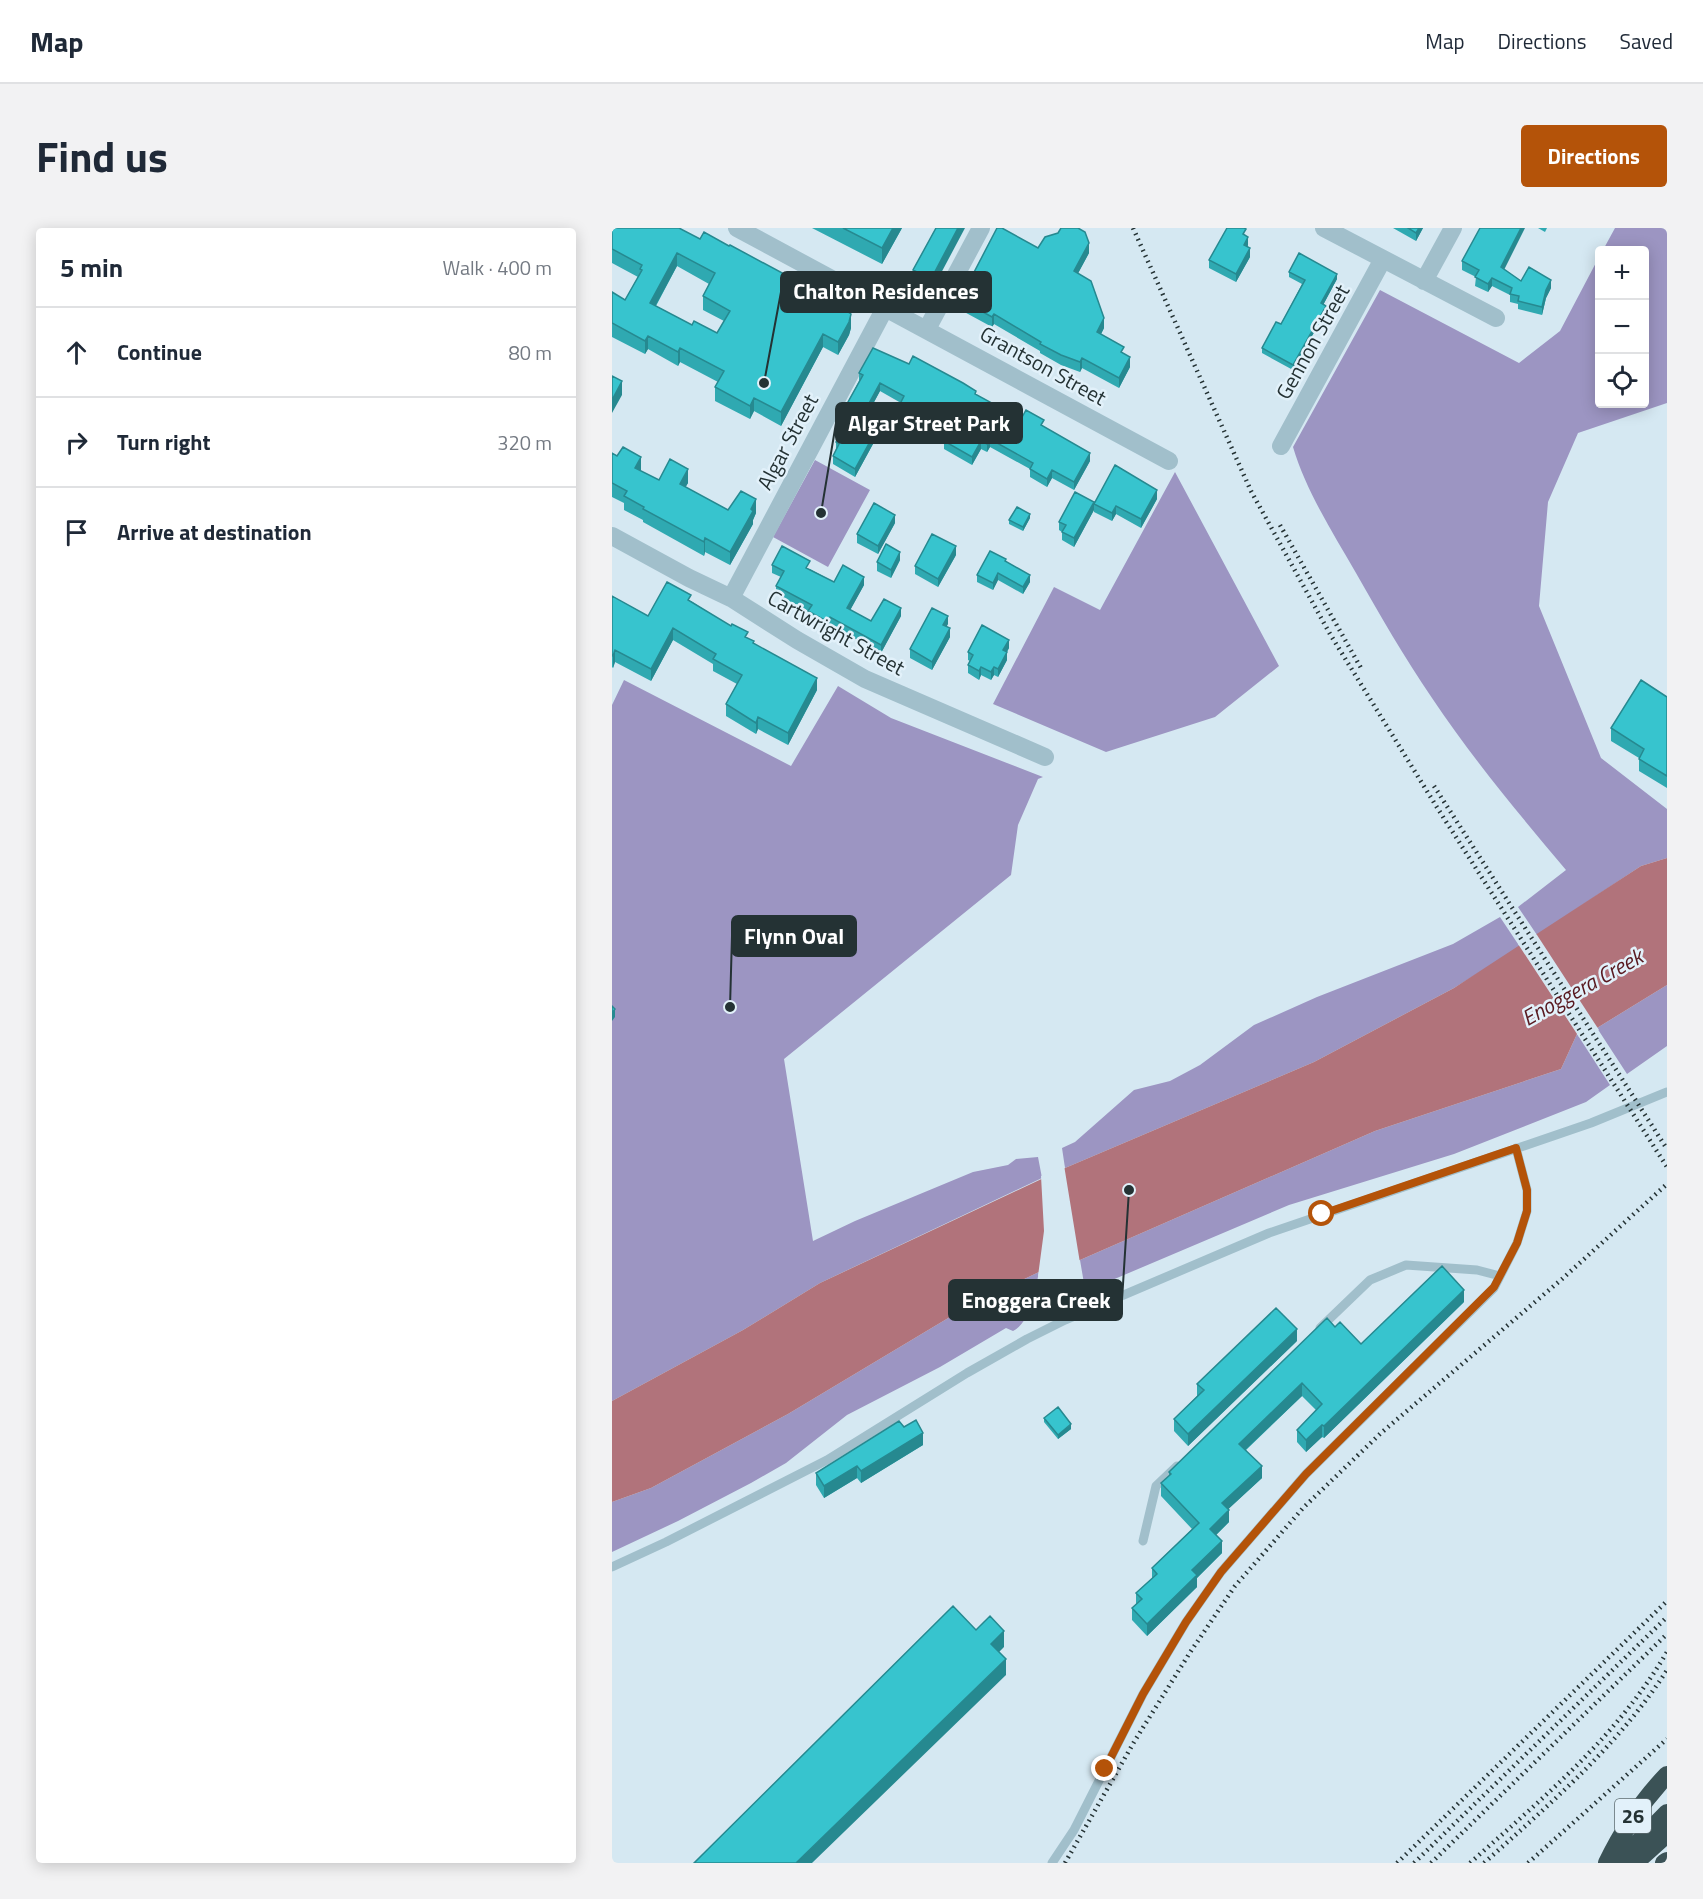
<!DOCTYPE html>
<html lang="en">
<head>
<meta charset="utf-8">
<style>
	body { margin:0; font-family:"Titillium Web",sans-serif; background:#f2f2f3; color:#1f2937 }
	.controls { position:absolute; right:18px; top:18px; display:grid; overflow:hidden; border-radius:6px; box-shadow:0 3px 15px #0003 }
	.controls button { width:54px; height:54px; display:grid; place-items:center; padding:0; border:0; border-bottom:2px solid #e0e1e3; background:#fff; color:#1f2937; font:30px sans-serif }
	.stop { position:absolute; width:18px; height:18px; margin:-14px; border:4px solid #b45309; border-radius:50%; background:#fff }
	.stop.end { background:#b45309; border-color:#fff; box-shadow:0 2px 6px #0008 }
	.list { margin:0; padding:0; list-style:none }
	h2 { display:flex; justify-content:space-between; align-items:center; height:78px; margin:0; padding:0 24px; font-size:26px }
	h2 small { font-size:20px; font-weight:400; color:#747a83 }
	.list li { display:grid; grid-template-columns:39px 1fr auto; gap:18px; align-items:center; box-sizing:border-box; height:90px; padding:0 24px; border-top:2px solid #e0e1e3 }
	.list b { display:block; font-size:22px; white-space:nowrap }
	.list em { font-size:20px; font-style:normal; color:#747a83 }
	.icon { flex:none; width:33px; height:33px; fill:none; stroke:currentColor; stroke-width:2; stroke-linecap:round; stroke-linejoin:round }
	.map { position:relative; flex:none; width:1055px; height:1635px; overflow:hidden; border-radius:6px }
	header { display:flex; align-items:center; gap:36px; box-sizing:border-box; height:84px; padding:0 30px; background:#fff; border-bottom:2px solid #e0e1e3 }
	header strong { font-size:28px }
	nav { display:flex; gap:33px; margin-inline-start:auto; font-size:21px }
	.intro { display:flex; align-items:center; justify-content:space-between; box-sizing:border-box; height:144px; padding:0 36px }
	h1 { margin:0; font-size:42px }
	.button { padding:15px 27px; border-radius:6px; background:#b45309; color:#fff; font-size:21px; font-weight:700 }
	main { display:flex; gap:36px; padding:0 36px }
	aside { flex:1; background:#fff; border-radius:6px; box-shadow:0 3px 15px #0003 }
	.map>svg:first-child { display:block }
	.green { fill:#9c95c2 }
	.water { fill:#b1737b }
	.pier { fill:#d5e8f2 }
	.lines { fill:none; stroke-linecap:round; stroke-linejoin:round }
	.lane { stroke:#a1bfcb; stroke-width:9 }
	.street { stroke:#a1bfcb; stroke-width:18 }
	.highway { stroke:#3b5256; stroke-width:18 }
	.rail { stroke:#243234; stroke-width:4.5; stroke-dasharray:1.5 4.5; stroke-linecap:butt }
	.wall { fill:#2fa9b1; fill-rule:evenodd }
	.shaded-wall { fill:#268990 }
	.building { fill:#37c4ce; stroke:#268990; stroke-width:1.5; fill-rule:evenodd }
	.route { stroke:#b45309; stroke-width:8 }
	.labels { text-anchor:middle; stroke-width:5; stroke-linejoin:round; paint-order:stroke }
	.shield { fill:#e2f1fa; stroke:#5d6b6f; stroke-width:1.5 }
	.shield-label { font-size:20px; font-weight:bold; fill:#243234 }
	.street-label { font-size:21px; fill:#243234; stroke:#e2f1fa }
	.water-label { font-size:22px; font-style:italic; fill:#58181f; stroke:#e2f1fa }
	.leader { fill:none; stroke:#243234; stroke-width:2 }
	.callout-dot { fill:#243234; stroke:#e2f1fa; stroke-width:2 }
	.callout { fill:#243234; stroke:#243234; stroke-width:2 }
	.callout-label { font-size:22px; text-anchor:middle; font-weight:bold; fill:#fff }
</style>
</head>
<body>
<header>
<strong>Map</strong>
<nav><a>Map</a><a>Directions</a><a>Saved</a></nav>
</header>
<div class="intro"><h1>Find us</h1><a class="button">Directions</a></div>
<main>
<aside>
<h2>5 min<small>Walk · 400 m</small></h2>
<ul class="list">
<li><svg class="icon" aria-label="ahead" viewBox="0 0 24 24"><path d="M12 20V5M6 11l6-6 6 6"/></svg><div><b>Continue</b></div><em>80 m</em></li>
<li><svg class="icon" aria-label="right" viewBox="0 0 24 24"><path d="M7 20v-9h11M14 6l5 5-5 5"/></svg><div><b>Turn right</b></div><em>320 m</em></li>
<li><svg class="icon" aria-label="arrive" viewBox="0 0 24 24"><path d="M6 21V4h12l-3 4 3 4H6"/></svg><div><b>Arrive at destination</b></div></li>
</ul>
</aside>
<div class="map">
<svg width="1055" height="1635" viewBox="0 0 1055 1635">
	<rect width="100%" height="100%" fill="#d5e8f2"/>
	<path class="green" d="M1003,0h52v175l-89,30 -30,69 -9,104 62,152 66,51v49l-26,8 -104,69 -19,-28 48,-37c-47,-56 -94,-112 -134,-172 -28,-41 -52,-83 -76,-125 -23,-40 -50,-82 -63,-126l87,-157 139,73 41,-32 39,-74v147h45v-154h-41z
		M203,232l55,30 -42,77 -55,-30z
		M563,244l104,194 -64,51 -109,35 -113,-48 61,-117 46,23z
		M12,452l167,86 47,-80 53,32 152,59 -5,2 -20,46 -7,50 -227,184 29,182 42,-20 118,-49 35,-7 8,-6 22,-2 4,21 -222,105 -77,47 -131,71v-696z
		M888,689l20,30 -66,41 -140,74 -249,106 -3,-20 13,-6 59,-52 36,-9 30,-16 54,-40 63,-28 136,-53z
		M1055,757v61l-40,28 -30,-46z
		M965,806l33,51 -24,17 -132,52 -165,51 -198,84 -5,6 -6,-35 295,-129 186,-62z
		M427,1044c-4,18 -8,50 -26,59l-7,-3 -66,39 -93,48 -61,48 -35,20 -73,38 -66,31v-50l39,-14 137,-74 182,-109z"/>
	<path class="water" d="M1055,630v127l-70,43 -20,6 -16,35 -186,62 -295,129 -41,12 -69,33 -182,109 -137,74 -39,14v-101l131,-71 77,-47 245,-115 249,-106 140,-74 187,-122z"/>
	<path class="pier" d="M923,705l2,2 62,95 -20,7 -59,-90 -2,-3z
		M452,937l16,98 -42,13 6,-45 -3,-55z"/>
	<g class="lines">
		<path class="lane" d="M708,1100l50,-48 36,-15 71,5 23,6
			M531,1313l13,-55 21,-20
			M0,1339l54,-25 161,-82 140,-87 60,-34 38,-19 204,-87 322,-110 76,-31
			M440,1635l22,-33 69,-136 43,-72 35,-50 85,-98 188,-186 23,-45 10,-32v-21l-11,-42"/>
		<path class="street" d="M125,0l432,233
			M712,0l172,90
			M812,53l29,-53
			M315,101l54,-101
			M669,218l102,-187
			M0,308l77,42 42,20 66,42 68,39 180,78
			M119,370l154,-290"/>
		<path class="highway" d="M1026,1632l29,-26
			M995,1635c16,-33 34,-61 60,-88
			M1006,1635l49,-50
			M1052,1635l3,-2"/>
		<path class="rail" d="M521,0l118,263 79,143 108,175 229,358
			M668,297l81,143
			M822,558l233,363
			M453,1635l69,-121 55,-88 46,-68 68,-78 78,-75 181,-154 105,-95
			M785,1635l270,-262
			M802,1635l253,-246
			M819,1635l236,-229
			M858,1635c74,-66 146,-125 197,-211
			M872,1635c67,-60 134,-117 183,-193
			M916,1635l139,-124"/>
	</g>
	<path class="wall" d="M0,0l237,85 2,15 -2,7 -11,20 -15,-8 -42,79 -27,-15 -4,8 -35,-18v-14l3,-5 -38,-20 -2,4 -30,-17 -3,5 -33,-17v-45l13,8 13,-23 -26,-14zM65,38l32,18 -6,12v14l21,11 -7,12 -25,-8 -36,-19z
		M200,0h90l-20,36z
		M324,0l-5,64 -18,-9v-13z
		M781,0h30l-7,13z
		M926,0h9l-2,4z
		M634,8l4,21 -14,25 -27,-14v-8z
		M426,20l51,5 -11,20 26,55 -3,6 23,20 6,13 -11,21 -37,-20 -2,4 -19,-7 -21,-12v-2l-46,-27 -2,3 -35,-19v-10l15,-22z
		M850,33l42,8 17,12 30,7 -5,10 -4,17 -24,-6v-5l-8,-2v-7l-18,-9 -4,6 -13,-6 1,-9 -14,-7z
		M677,44l48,7 -14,26 3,6 -33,59 -31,-17v-5l19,-24 21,-40 -13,-7z
		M247,145l117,22 45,24 23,8 46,34 -16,29 -22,-12 -5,9 -17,-10v-8l-40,-22 -3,5 -6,-3 -9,16 -28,-16v-9l-23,-13v-3l-21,-12v-8l1,-1 -21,-12 -20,37 -17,-9v-8l16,-30z
		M224,214l37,2 -18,33 -22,-13v-8l3,-7z
		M0,225l29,17v1l18,9 29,3 -3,4 43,23 28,3 -3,7v4l-23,41 -25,-13 -1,4 -61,-34v-2l-19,-10v-7l-12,-6z
		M545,271l-16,29 -25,-14 -4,7 -18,-9v-8z
		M482,282l-20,37 -12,-7v-8l-3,-2v-8z
		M418,290l-7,13 -14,-7v-4z
		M283,295l-17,31 -21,-11v-9z
		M344,327l-18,32 -23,-13v-8z
		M288,332l-9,18 -14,-7v-9z
		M394,334l24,20 -7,12 -25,-14 -5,10 -16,-8v-7z
		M160,337l38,4 24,13 30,3 -14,25 21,11 30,-5 -20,37 -51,-28 -2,4 -20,-10v-8l-32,-17v-8l5,-9 -9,-4z
		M0,368l36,20 43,-15 57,37 6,6 63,46 -29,55 -30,-16 -2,5 -30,-18v-12l11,-20 -24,-13v-7l-40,-24 -22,41 -36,-19 -2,6 -1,-1z
		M336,396l-2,3 4,10 -18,33 -22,-12v-9z
		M397,420l-2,4v8l-9,17 -4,-2 -3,5 -10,-5 -2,5 -11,-7v-8l2,-4 -2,-1v-8z
		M1055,469v91l-28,-17v-13l-28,-17v-13z
		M852,1074l-140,136 -2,-1 -16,15 -9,-10v-12l19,-20 -14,-14 -56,54 16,28 -34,31 1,13 -13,13 6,18 -25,25v9l-50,49 -15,-16v-12l4,-3v-12l16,-14v-11l40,-39 -31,-33v-13l8,-7v-4l166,-145 26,17z
		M685,1113l-109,105 -14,-15v-12l23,-23v-12z
		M432,1190l27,11 -13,10 -14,-17z
		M292,1199l19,18 -62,38 -4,-5 -33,20 -8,-13v-12z"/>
	<path class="shaded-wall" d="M281,0h9l-20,36v-16z
		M346,0h7l-34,64v-13z
		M807,0h4l-7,13v-8z
		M909,0h4l-24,48v-9z
		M636,9v8l-4,9v-9z
		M477,15v10l-15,28v-10z
		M638,20v9l-14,25v-8z
		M65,25v13l-27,50v-13z
		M725,46v5l-16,30v-6z
		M880,50v8l-4,6v-8z
		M939,52v8l-5,10 -4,17v-8l4,-17z
		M714,78v5l-33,59v-5z
		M237,80v12l2,-6v14l-2,7 -11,20v-13z
		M382,86v10l-2,3v-10z
		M492,90v10l-7,14v-10z
		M211,106v13l-42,79v-14z
		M36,108v13l-3,5v-13z
		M68,120v14l-2,4v-14z
		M518,129v10l-11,21v-10z
		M470,130v10l-2,4v-10z
		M10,153v14l-10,18v-13z
		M268,155v8l-20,37v-8z
		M142,170v13l-4,8v-13z
		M261,208v8l-18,33v-8z
		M378,211v8l-3,5v-8z
		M369,213v8l-9,16v-8z
		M478,225v8l-16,29v-8z
		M29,229v13l-6,12v-14z
		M76,241v14l-8,14v-13z
		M440,242v8l-5,9v-8z
		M545,262v9l-16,29v-9z
		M144,271v14l-3,7v4l-23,41v-13z
		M482,274v8l-20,37v-9z
		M504,278v8l-4,7v-8z
		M418,286v4l-7,13v-4z
		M283,287v8l-17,31v-8z
		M93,310v14l-1,4v-14z
		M344,318v9l-18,32v-8z
		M288,324v8l-9,18v-8z
		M386,345v7l-5,10v-7z
		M418,347v7l-7,12v-7z
		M252,349v8l-17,31v-8z
		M289,380v8l-20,37v-8z
		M336,388v8l-5,9v-8z
		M218,389v8l-2,4v-7z
		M61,400v12l-22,41v-12z
		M338,400v9l-18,33v-8z
		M397,412v8l-6,10v-8z
		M3,422v12l-2,6v-12z
		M395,424v8l-9,17v-8z
		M369,439v8l-2,5v-9z
		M382,439v8l-3,5v-8z
		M205,450v12l-29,55v-12z
		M146,489v12l-2,5v-11z
		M3,781v8l-3,4v-8z
		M852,1062v12l-140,136v-12z
		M685,1101v12l-109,105v-12z
		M690,1155v13l-63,60v-12z
		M459,1196v5l-13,10v-4z
		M710,1197v12l-16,15v-12z
		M311,1205v12l-62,38v-12z
		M245,1238v12l-33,20v-12z
		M650,1238v12l-40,37v-12z
		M617,1282v12l-19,19v-12z
		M610,1313v12l-25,25v9l-50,49v-12l45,-54z
		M392,1403v16l-13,13v-16z
		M394,1431v16l-194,188h-16z"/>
	<path class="building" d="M0,0h67l21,11 4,-7 25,14 1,-1 80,43 1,-2 38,22 -1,4 3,2 -2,8 -11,20 -15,-8 -42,78 -27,-14 -4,8 -35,-19 9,-16 -44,-23 -2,4 -30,-16 -3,5 -33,-18v-31l13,8 17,-30 -2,-1 2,-4 -30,-16zM65,25l38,20 -12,23 27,15 -13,22 -23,-12 -2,4 -42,-22z
		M231,0h50l-11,20z
		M324,0h22l-27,51 -18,-9z
		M385,0h5l36,20 7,-11 13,-4 3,-5h17l7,4 4,11 -15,28 17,10 13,37 -7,14 27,15 -3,5 9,5 -11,21 -37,-20 -2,4 -19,-7 -21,-11 1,-2 -47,-28 -2,3 -35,-19 12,-23 3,1z
		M615,0h17l2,1 -3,5 5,3 -4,8 6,3 -14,26 -27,-14z
		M796,0h11l-3,5z
		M868,0h41l-20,39 20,14 8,-14 22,13 -5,10 -4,17 -24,-6 1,-5 -9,-2 2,-6 -20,-10 -4,6 -13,-7 4,-7 -17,-9z
		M687,25l38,21 -16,29 5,3 -33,59 -31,-17 14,-26 5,2 24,-44 -16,-8z
		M261,120l36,16 4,-8 50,27 13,8 -1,3 46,25 5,-9 18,10 -3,5 49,28 -16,29 -22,-12 -5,9 -17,-10 3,-6 -43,-24 -3,5 -6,-3 -9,16 -28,-16 4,-7 -27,-15 2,-2 -23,-13 4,-8 -24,-13 -20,37 -17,-9 20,-36 -4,-2z
		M0,148l10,5 -10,19z
		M236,194l25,14 -18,33 -22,-13 6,-12 -3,-2z
		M11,219l18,10 -6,11 24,12 11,-21 18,10 -8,15 48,26 13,-19 15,8 -5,10 2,2 -23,41 -25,-14 -1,4 -61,-33 1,-2 -20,-11 3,-5 -15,-8v-30l5,3z
		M503,237l42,25 -16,29 -25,-13 -4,7 -18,-9z
		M463,264l19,10 -20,36 -12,-6 4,-7 -7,-3z
		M262,275l21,12 -17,31 -21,-12z
		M405,279l13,7 -7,13 -14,-7z
		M320,306l24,12 -18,33 -23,-13z
		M274,316l14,8 -9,18 -14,-8z
		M170,318l28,15 -4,7 28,14 9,-17 21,12 -17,31 24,13 13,-22 17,9 -20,37 -51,-28 -2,5 -20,-11 4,-6 -36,-19 8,-15 -12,-6z
		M378,323l16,8 -1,2 25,14 -7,12 -25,-14 -5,10 -16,-8z
		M55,354l24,13 -3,5 43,26 1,-2 16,8 -3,5 9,4 -1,2 64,35 -29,55 -30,-16 -2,6 -30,-19 16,-29 -29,-16 3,-5 -43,-26 -22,41 -36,-19 -2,6 -1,-1v-59l36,20z
		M320,380l16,8 -5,9 7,3 -18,34 -22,-13z
		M370,397l27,15 -6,10 4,2 -9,17 -4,-2 -3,5 -10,-5 -2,4 -11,-6 5,-10 -5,-3z
		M1029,452l26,17v79l-28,-17 5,-10 -33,-21z
		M0,778l3,3 -3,4z
		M830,1038l22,24 -140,136 -2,-1 -16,15 -9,-10 25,-26 -20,-21 -63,61 23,22 -40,37 7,7 -19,19 12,12 -30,29 5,5 -50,49 -15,-16 10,-9 -6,-6 21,-19 -5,-6 47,-45 -38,-40 10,-9 -2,-2 158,-154 8,9 5,-5 21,22z
		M664,1080l21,21 -109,105 -14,-15 30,-29 -7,-6z
		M446,1179l13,17 -13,11 -14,-17z
		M304,1192l7,13 -62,38 -4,-5 -33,20 -8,-13 83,-52 5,6z
		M341,1378l23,24 14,-14 14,15 -13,13 15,15 -210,204h-102z"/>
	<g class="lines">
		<path class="route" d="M493,1541l38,-75 43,-72 35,-50 85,-98 188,-187 23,-44 10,-32v-21l-11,-42 -194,66"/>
	</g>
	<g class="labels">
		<rect class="shield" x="1003" y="1571" width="36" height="34" rx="4.5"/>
		<g class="shield-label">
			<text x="1021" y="1595">26</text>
		</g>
		<g class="street-label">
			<text transform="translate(701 114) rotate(-61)" y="7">Gennon Street</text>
			<text transform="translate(431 138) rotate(29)" y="7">Grantson Street</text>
			<text transform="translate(176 214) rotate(-62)" y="7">Algar Street</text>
			<text transform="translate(224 405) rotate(29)" y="7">Cartwright Street</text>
		</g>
		<g class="water-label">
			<text transform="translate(970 759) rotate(-29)" y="8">Enoggera Creek</text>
		</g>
	</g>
	<path class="leader" d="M152 155L169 64M209 285L224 195M118 779L120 708M517 962L510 1072"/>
	<g class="callout-dot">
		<circle cx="152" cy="155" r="6"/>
		<circle cx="209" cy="285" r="6"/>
		<circle cx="118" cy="779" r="6"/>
		<circle cx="517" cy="962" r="6"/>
	</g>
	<g class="callout">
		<rect x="169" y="44" width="210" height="40" rx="6"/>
		<rect x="224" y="175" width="186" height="40" rx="6"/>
		<rect x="120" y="688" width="124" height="40" rx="6"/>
		<rect x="337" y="1052" width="173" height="40" rx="6"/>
	</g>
	<g class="callout-label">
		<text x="274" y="71">Chalton Residences</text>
		<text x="317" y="203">Algar Street Park</text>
		<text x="182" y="716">Flynn Oval</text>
		<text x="424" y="1080">Enoggera Creek</text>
	</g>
</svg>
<div class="controls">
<button>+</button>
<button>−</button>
<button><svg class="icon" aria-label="locate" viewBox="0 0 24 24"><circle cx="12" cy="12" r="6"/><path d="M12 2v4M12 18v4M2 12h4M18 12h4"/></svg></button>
</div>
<div class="stop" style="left:710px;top:986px"></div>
<div class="stop end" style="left:493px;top:1541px"></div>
</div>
</main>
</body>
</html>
